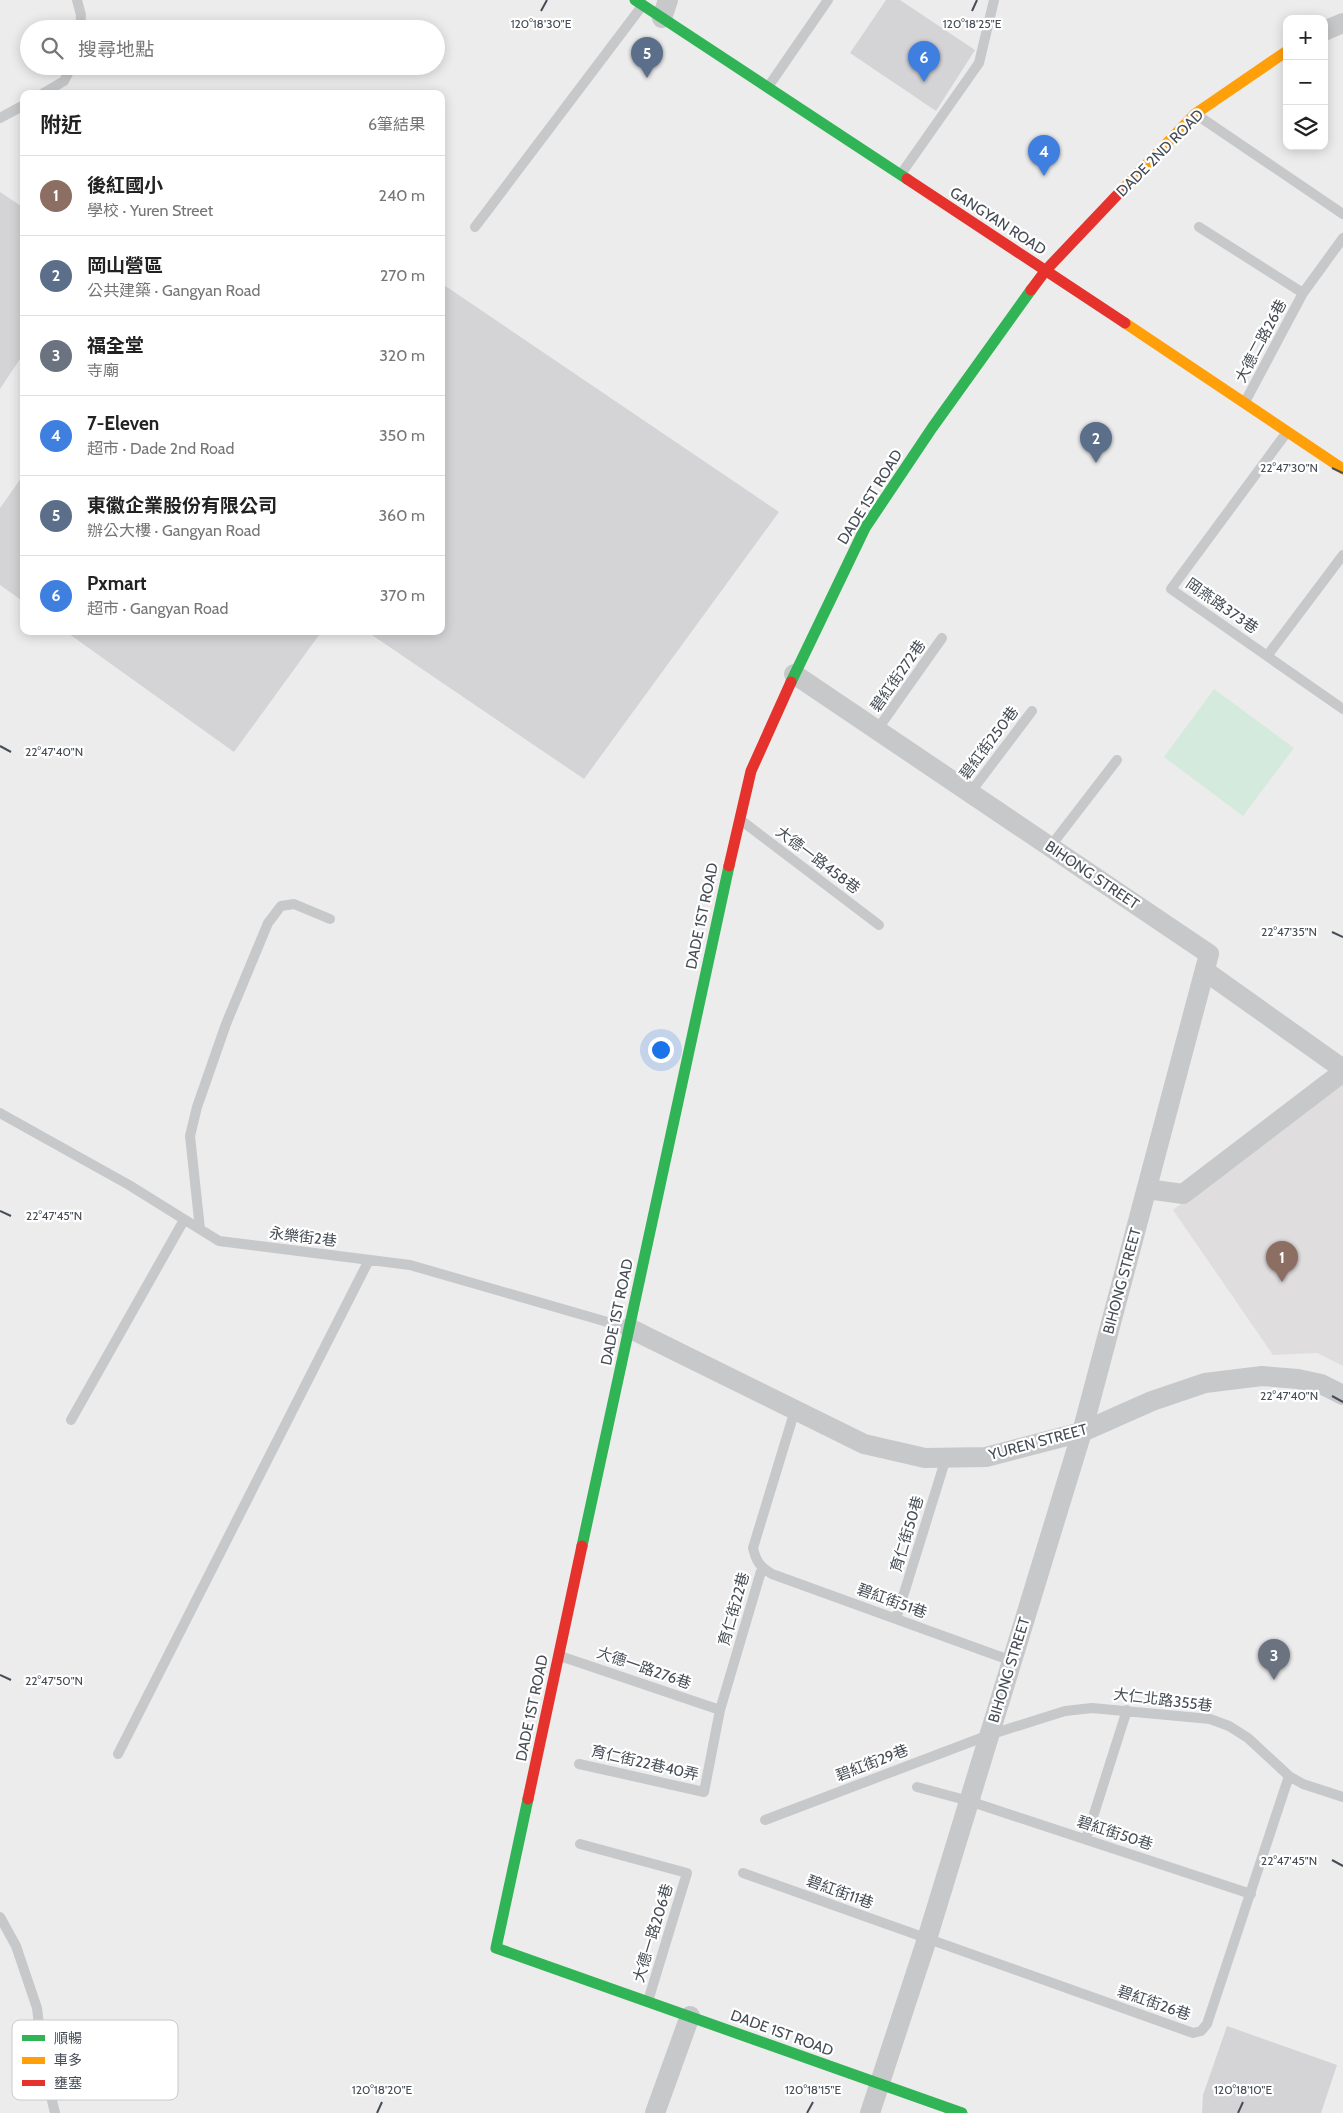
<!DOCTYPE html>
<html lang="zh-TW">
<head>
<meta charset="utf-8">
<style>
	body { margin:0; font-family:Cabin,"Noto Sans TC",sans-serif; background:#f2f2f2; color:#222 }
	.controls { position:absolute; right:15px; top:15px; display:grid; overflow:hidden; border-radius:10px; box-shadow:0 2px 12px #0003 }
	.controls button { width:45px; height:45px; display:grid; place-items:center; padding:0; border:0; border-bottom:1px solid #e0e0e0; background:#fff; color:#222; font:25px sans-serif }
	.you { position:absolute; left:660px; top:1049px; width:18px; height:18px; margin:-12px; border:4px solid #fff; border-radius:50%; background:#1a73e8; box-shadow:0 0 0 8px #1a73e833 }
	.badge { display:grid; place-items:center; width:32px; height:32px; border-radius:50%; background:#80858a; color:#fff; font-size:16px; font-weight:700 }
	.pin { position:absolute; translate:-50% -41px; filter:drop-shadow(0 1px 2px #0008) }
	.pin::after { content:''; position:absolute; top:26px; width:18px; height:15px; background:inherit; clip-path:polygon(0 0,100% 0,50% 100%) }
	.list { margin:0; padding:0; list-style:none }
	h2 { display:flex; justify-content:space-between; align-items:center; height:65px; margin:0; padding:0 20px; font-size:21px }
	h2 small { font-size:16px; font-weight:400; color:#767676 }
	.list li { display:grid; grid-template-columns:32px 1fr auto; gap:15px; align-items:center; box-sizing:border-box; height:80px; padding:0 20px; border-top:1px solid #e0e0e0 }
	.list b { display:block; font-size:19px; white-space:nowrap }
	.list p { margin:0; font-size:16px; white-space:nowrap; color:#767676 }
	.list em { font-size:16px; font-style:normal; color:#767676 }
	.icon { flex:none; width:28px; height:28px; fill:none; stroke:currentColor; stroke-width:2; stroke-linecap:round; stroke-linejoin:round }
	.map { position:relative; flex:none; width:1343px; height:2113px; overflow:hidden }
	.search { position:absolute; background:#fff; box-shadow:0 2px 12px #0003; left:20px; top:20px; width:425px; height:55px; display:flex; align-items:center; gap:12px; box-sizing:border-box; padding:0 18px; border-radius:28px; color:#767676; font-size:19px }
	.panel { position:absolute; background:#fff; box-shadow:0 2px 12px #0003; left:20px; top:90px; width:425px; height:545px; border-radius:10px }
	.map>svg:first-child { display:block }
	.education { fill:#dfdddd }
	.pitch { fill:#d3eadd }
	.building { fill:#d4d4d7 }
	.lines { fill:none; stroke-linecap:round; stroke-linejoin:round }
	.lane { stroke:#c7c8ca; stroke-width:10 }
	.street { stroke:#c7c8ca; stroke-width:20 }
	.fast { stroke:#30b455; stroke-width:11 }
	.slow { stroke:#ff9f0a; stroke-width:11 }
	.jam { stroke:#e5322d; stroke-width:11 }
	.ticks { fill:none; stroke:#464d56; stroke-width:2 }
	.labels { text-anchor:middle; stroke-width:4.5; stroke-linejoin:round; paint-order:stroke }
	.street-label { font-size:15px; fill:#464d56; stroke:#fff }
	.key { fill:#fff; stroke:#c8cacc; stroke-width:1 }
	.key-label { font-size:14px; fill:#464d56 }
	.ticks-label { font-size:12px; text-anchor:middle; fill:#464d56; stroke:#fff; stroke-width:4.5; stroke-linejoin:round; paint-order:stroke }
</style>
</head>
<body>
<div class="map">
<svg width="1343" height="2113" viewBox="0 0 1343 2113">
	<rect width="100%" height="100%" fill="#edecec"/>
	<path class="education" d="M1343,1083v283l-26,-13 -44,2 -100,-145z"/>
	<path class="pitch" d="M1214,689l80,59 -51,68 -79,-59z"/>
	<path class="building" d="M886,0h14l75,50 -39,61 -86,-58z
		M0,192l24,16v145l-24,36z
		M441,283l338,229 -195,267 -218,-148h75z
		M24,474v128l-24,-17v-77z
		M65,631h257l-88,121z
		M1227,2026l110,39 -16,48h-119l1,-18z"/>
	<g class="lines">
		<path class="lane" d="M77,0l4,15 -1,14
			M768,87l60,-87
			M42,94l22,-13 8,-15
			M1197,115l146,99
			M0,118l24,-13
			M901,174l78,-111 15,-63
			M475,227l167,-221
			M1199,227l104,66
			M1245,402l58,-109 40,-55
			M1287,432l-116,157 172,120
			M1267,656l76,-101
			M877,730l65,-92
			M970,793l62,-82
			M742,821l137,104
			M1050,847l67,-87
			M0,1113l129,72 90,56 191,24 218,63
			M200,1229l-10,-93 7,-29 29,-83 42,-101 13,-17 13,-2 36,15
			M795,1410l-42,138c3,13 7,19 19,26l240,87
			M71,1420l113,-200
			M896,1619l50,-161
			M560,1656l160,54
			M118,1754l251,-494
			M579,1764l125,28 16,-82 42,-142
			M917,1787l52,14 282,93
			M765,1820l224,-85 76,-24 27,-3 118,11 19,7 19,12 41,38 14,8 40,13
			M1086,1839l41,-129
			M580,1844l107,29 -39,128
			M743,1873l450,160 8,-2 6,-7 82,-248
			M0,1917l16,29 21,62 7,59 11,46"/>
		<path class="street" d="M662,18l6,-18
			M1324,31l19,-8
			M794,674l415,280 -127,478 -155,507 -57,174
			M1205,971l138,98
			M1147,1189l36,5 160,-122
			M629,1328l235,116 61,14 61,-1 96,-25 70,-31 53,-18 57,-7 36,3 23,5 22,11
			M655,2113l35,-97"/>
		<path class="fast" d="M635,0l272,179
			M791,682l74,-154 67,-100 99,-138
			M582,1546l147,-680
			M528,1799l-32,149 466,165"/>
		<path class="slow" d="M1120,192l75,-78 92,-63
			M1125,323l218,146"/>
		<path class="jam" d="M907,179l218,144
			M1031,290l15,-20 74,-78
			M729,866l22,-95 40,-89
			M528,1799l54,-253"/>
	</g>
	<path class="ticks" d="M541,11l6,-11M972,11l5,-11M1332,468l11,5M0,746l11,6M1332,932l11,5M0,1211l11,5M1332,1396l11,6M0,1675l11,5M1332,1860l11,6M377,2113l5,-11M807,2113l6,-11M1238,2113l5,-11"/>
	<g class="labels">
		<g class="street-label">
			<text transform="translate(1160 153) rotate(-45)" y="5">DADE 2ND ROAD</text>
			<text transform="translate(998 221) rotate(33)" y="5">GANGYAN ROAD</text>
			<text transform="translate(1261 341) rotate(-62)" y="5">大德二路26巷</text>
			<text transform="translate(870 497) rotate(-58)" y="5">DADE 1ST ROAD</text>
			<text transform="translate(1222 606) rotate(35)" y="5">岡燕路373巷</text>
			<text transform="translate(898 676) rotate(-55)" y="5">碧紅街272巷</text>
			<text transform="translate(989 743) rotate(-53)" y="5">碧紅街250巷</text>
			<text transform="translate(818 860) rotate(37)" y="5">大德一路458巷</text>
			<text transform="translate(1092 875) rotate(34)" y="5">BIHONG STREET</text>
			<text transform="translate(702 916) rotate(-78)" y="5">DADE 1ST ROAD</text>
			<text transform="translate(303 1237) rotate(7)" y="5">永樂街2巷</text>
			<text transform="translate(1122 1281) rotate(-75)" y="5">BIHONG STREET</text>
			<text transform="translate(617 1312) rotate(-78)" y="5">DADE 1ST ROAD</text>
			<text transform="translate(1038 1442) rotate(-15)" y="5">YUREN STREET</text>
			<text transform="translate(907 1534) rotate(-73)" y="5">育仁街50巷</text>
			<text transform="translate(892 1601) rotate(20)" y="5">碧紅街51巷</text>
			<text transform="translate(734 1609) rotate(-74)" y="5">育仁街22巷</text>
			<text transform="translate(644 1668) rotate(19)" y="5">大德一路276巷</text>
			<text transform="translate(1009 1670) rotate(-73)" y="5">BIHONG STREET</text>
			<text transform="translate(1163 1700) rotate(7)" y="5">大仁北路355巷</text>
			<text transform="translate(532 1708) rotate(-78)" y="5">DADE 1ST ROAD</text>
			<text transform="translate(645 1763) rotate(13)" y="5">育仁街22巷40弄</text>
			<text transform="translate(872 1763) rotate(-21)" y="5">碧紅街29巷</text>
			<text transform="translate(1115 1833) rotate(18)" y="5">碧紅街50巷</text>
			<text transform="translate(840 1892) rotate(20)" y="5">碧紅街11巷</text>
			<text transform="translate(653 1933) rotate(-73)" y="5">大德一路206巷</text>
			<text transform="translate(1154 2003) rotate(19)" y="5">碧紅街26巷</text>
			<text transform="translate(782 2033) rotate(20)" y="5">DADE 1ST ROAD</text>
		</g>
	</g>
	<rect x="12" y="2020" width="166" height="80" rx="8" class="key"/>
	<rect x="22" y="2035" width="23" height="6" fill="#30b455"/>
	<rect x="22" y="2057" width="23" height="7" fill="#ff9f0a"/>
	<rect x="22" y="2080" width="23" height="6" fill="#e5322d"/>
	<g class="key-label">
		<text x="54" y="2043">順暢</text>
		<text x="54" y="2065">車多</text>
		<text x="54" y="2088">壅塞</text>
	</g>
	<g class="ticks-label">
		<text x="541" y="28">120°18'30"E</text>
		<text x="972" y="28">120°18'25"E</text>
		<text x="1289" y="472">22°47'30"N</text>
		<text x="54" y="756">22°47'40"N</text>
		<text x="1289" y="936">22°47'35"N</text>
		<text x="54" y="1220">22°47'45"N</text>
		<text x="1289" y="1400">22°47'40"N</text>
		<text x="54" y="1685">22°47'50"N</text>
		<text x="1289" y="1865">22°47'45"N</text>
		<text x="382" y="2094">120°18'20"E</text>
		<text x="813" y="2094">120°18'15"E</text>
		<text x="1243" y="2094">120°18'10"E</text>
	</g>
</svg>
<div class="controls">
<button>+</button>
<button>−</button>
<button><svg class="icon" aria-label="layers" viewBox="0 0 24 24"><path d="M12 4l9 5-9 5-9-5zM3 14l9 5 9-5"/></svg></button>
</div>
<div class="you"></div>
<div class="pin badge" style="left:1282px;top:1282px;background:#8d6e63">1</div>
<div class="pin badge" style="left:1096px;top:463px;background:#5c6f8a">2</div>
<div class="pin badge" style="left:1274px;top:1680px;background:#6b7280">3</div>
<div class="pin badge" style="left:1044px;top:176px;background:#3f7fe0">4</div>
<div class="pin badge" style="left:647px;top:78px;background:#5c6f8a">5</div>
<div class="pin badge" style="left:924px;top:82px;background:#3f7fe0">6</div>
<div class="search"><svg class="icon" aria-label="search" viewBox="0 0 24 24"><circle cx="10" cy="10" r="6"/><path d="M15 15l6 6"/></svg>搜尋地點</div>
<section class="panel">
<h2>附近<small>6筆結果</small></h2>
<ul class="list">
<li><span class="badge" style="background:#8d6e63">1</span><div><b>後紅國小</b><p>學校 · Yuren Street</p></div><em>240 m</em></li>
<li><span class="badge" style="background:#5c6f8a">2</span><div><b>岡山營區</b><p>公共建築 · Gangyan Road</p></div><em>270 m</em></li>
<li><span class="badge" style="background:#6b7280">3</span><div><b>福全堂</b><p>寺廟</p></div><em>320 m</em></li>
<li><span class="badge" style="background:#3f7fe0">4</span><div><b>7-Eleven</b><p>超市 · Dade 2nd Road</p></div><em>350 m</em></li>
<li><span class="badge" style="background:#5c6f8a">5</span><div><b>東徽企業股份有限公司</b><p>辦公大樓 · Gangyan Road</p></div><em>360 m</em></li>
<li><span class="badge" style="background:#3f7fe0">6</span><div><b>Pxmart</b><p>超市 · Gangyan Road</p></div><em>370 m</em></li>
</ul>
</section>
</div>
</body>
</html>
